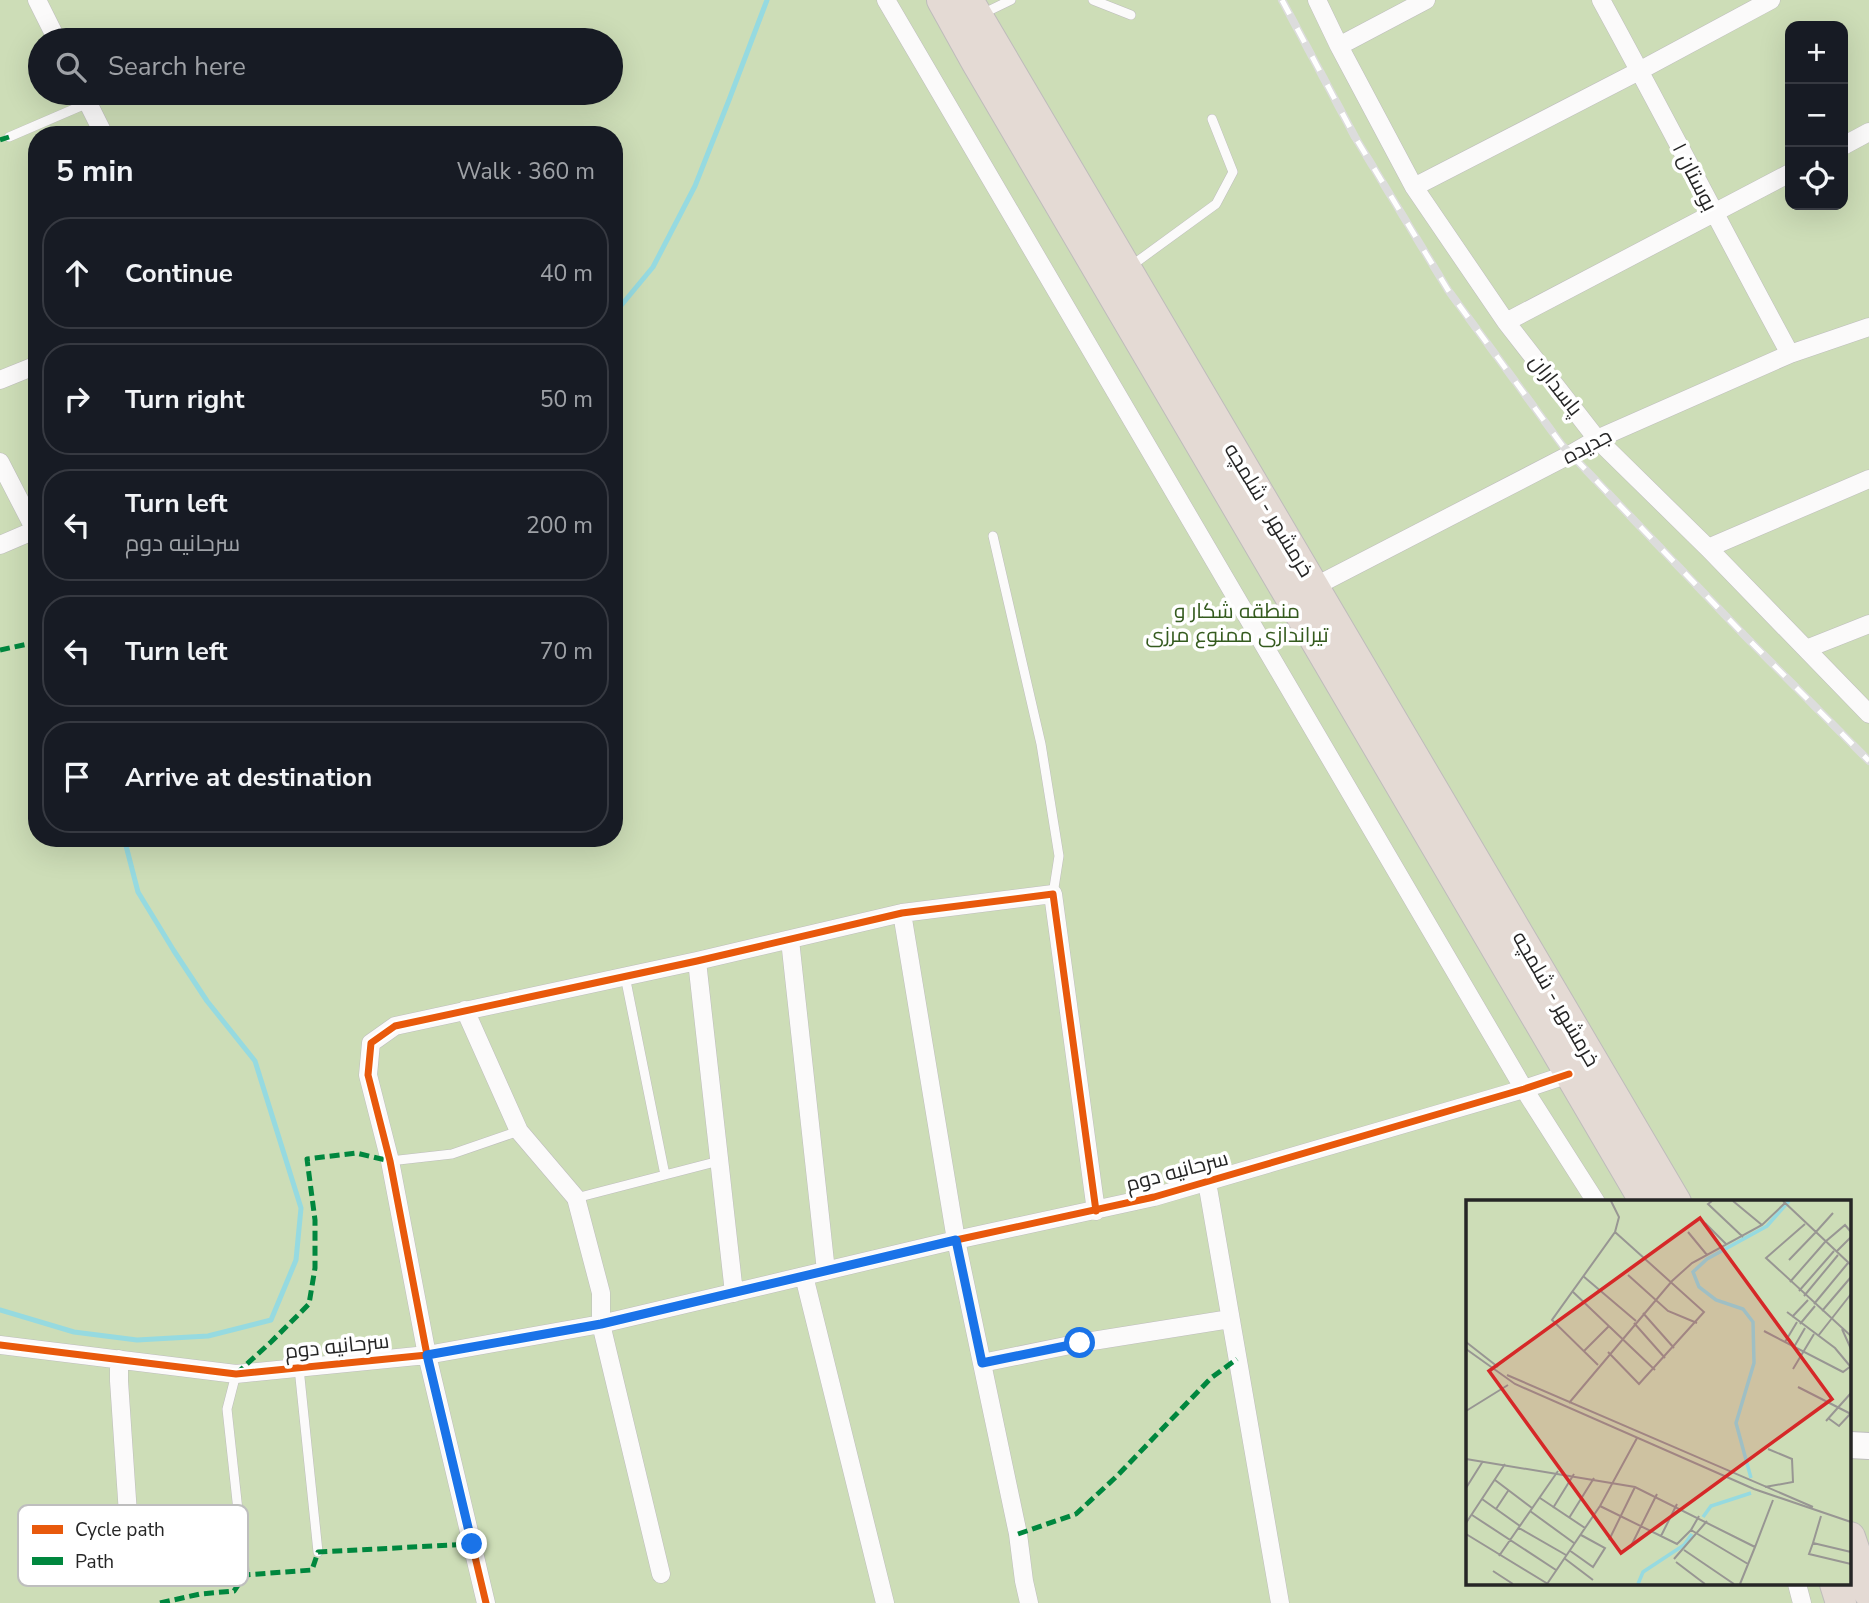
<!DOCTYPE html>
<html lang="en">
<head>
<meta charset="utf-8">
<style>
	body { margin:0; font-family:"Nunito Sans",Cairo,sans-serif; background:#20242c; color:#f1f3f6 }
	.controls { position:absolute; right:21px; top:21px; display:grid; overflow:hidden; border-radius:14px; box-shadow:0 7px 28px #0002 }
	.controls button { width:63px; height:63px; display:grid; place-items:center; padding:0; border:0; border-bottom:2px solid #363941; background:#171b24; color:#f1f3f6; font:35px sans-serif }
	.stop { position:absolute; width:21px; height:21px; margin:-16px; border:5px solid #1a73e8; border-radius:50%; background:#fff }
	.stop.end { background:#1a73e8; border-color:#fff; box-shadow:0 2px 7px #0008 }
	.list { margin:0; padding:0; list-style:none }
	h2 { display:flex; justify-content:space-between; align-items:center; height:91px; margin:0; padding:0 28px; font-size:30px }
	h2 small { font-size:23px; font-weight:400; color:#9ea1a6 }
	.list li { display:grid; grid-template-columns:46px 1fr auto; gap:21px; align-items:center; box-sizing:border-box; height:112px; margin:0 14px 14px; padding:0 14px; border:2px solid #363941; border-radius:28px }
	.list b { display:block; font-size:26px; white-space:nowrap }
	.list p { margin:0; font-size:23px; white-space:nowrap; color:#9ea1a6 }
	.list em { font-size:23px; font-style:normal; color:#9ea1a6 }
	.icon { flex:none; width:38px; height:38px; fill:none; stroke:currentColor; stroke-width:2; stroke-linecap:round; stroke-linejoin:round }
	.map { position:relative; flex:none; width:1869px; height:1603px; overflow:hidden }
	.search { position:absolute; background:#171b24; box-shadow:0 7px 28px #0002; left:28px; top:28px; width:595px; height:77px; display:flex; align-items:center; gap:18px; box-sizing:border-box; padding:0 24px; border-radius:38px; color:#9ea1a6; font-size:26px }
	.panel { position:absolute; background:#171b24; box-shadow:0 7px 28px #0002; left:28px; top:126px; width:595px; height:721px; border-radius:28px }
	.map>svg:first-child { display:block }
	.green { fill:#cdddb7; fill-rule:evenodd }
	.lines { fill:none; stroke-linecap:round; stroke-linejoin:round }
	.stream { stroke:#96dae0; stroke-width:5 }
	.service-casing { stroke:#bebdbd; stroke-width:10 }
	.minor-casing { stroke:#bebdbd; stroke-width:19 }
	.secondary-casing { stroke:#bebdbd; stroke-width:28 }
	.trunk-casing { stroke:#bebcbb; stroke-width:32 }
	.service { stroke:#fbfafa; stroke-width:9 }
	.minor { stroke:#fbfafa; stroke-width:18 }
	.secondary { stroke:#fbfafa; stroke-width:26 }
	.trunk { stroke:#e4dad4; stroke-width:30 }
	.rail-casing { stroke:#dcdcdc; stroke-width:8 }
	.rail { stroke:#fff; stroke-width:5; stroke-dasharray:16; stroke-linecap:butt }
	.quiet { stroke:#00873e; stroke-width:5; stroke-dasharray:10 5; stroke-linecap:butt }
	.cycleway-casing { stroke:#fff; stroke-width:11 }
	.cycleway { stroke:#e8590c; stroke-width:7 }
	.route { stroke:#1a73e8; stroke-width:9 }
	.labels { text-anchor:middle; stroke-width:7; stroke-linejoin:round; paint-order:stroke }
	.street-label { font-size:21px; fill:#262626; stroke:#fff }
	.park-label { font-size:21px; fill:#355b1f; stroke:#fff }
	.inset-river { fill:none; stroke:#96dae0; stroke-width:3.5 }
	.inset-road { fill:none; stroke:#989693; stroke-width:2 }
	.view { fill:#d62828; fill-opacity:0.15; stroke:#d62828; stroke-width:3.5 }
	.inset-edge { fill:none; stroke:#262626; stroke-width:3.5 }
	.key { fill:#fff; stroke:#bebebe; stroke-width:2 }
	.key-label { font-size:19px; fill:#262626 }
</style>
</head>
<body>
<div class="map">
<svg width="1869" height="1603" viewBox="0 0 1869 1603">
	<rect width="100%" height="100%" fill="#e4e0dc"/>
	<path class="green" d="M0,0h1869v1603h-1869zM1790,26h53v179h-53zM40,40h571v53h-571zM37,135h577v703h-577zM1468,1202h382v382h-382z"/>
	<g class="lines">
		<path class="stream" d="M614,314l39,-47 42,-81 34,-86 38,-100
			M0,1310l74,22 63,8 71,-4 63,-16 25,-60 5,-52 -46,-147 -48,-60 -33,-50 -36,-59 -14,-54"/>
		<g class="service-casing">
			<path id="service" d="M1093,0l38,15
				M982,14l29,-14
				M9,137l79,-34
				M1131,266l85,-62 17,-32 -21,-53
				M993,536l48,208 18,112 -6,38
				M625,976l40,199
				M390,1161l62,-7 67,-23
				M576,1198l143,-37
				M299,1368l19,184
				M236,1374l-9,35 18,166"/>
		</g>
		<g class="minor-casing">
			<path id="minor" d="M37,0l20,40
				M886,0l638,1089 72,113
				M1317,0l22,46 75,141 92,135 91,117 111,109 161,166
				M1601,0c64,117 125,236 189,354
				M1339,46l87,-46
				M83,93l21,42
				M1843,146l26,-14
				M1414,187l225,-116 132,-71
				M1506,322l284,-149
				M0,380l37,-15
				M0,462l37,72
				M0,545l35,-15
				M1708,548l161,-69
				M1306,591l265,-137 26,-15 193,-85 79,-27
				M1806,649l63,-25
				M902,913l54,327 62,294 6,47 5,22
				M790,940l36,331
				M697,961l37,332
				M465,1010l54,121 57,67 25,95v31l60,250
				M1207,1182l73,421
				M804,1276l81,327
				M0,1345l236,29 191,-19 174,-31 355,-84 198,-43 370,-108 45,-15
				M119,1359v22l13,192
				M982,1363l98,-20 150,-24
				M1797,1584l5,19
				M486,1603l-59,-248 -37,-194 -22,-86 3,-32 24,-17 302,-65 205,-48 151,-19 43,317"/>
		</g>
		<g class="secondary-casing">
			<path id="secondary" d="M1850,1445l19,1"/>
		</g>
		<g class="trunk-casing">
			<path id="trunk" d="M942,0l35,63 668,1139
				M968,0l708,1202
				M1850,1537l19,56
				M1835,1584l6,19"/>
		</g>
		<use href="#service" class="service"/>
		<use href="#minor" class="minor"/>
		<use href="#secondary" class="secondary"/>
		<use href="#trunk" class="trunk"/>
		<g class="rail-casing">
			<path id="rail" d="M1282,0l73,137 93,153 114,155 183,191 124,125"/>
		</g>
		<use href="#rail" class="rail"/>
		<path class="quiet" d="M0,140l9,-3
			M0,650l37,-8
			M236,1374l35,-32 38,-38 6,-36v-48l-8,-61 49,-6 34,8
			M1018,1534l58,-20 41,-38 94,-98 26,-19
			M160,1603l40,-9 34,-3 11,-16 67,-5 6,-18 154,-8"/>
		<g class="cycleway-casing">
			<path id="cycleway" d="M0,1345l236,29 191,-19 174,-31 355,-84 198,-43 370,-108 45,-15
				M486,1603l-59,-248 -37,-194 -22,-86 3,-32 24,-17 302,-65 205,-48 151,-19 43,317"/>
		</g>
		<use href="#cycleway" class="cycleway"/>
	</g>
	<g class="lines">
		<path class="route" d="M472,1544l-45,-189 174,-31 355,-84 26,123 98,-20"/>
	</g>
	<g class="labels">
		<g class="street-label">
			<text transform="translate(1695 177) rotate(63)" y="7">بوستان ۱</text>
			<text transform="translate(1556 385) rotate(52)" y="7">پاسداران</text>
			<text transform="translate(1587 446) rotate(-28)" y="7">جدیده</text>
			<text transform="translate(1269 510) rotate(59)" y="7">خرمشهر - شلمچه</text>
			<text transform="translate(1556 999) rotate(60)" y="7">خرمشهر - شلمچه</text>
			<text transform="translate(1177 1171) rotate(-15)" y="7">سرحانیه دوم</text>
			<text transform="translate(337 1346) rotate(-6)" y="7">سرحانیه دوم</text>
		</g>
		<g class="park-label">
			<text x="1237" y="618">منطقه شکار و<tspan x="1237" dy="24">تیراندازی ممنوع مرزی</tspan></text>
		</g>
	</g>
	<g transform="translate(1466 1200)">
		<rect width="385" height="385" fill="#e4e0dc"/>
		<path d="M0,1h385v383h-385z" fill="#cdddb7"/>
		<path class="inset-river" d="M285,278l-15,-55 18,-60 -1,-41 -10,-13 -27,-9 -17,-13 -6,-15 14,-13 60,-33 22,-25M237,317l8,-11 40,-13M172,384l5,-12 41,-27 8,-11"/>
		<path class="inset-road" d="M246,1l-4,3 35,33M267,1l29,24M317,1l68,64M239,23l21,21M339,24l-39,34 85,78M222,32l19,23M349,33l18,-20M370,52l15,-15M323,60l26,-27M162,75l40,36 29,12M117,76l53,45M324,82l35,-40 20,-17 6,7M106,91l83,79M333,91l35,-40M338,96l34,-41M348,104l34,-41M356,111l29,-34M321,112l48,36 15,18M177,113l31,35M326,117l16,-17M168,123l31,35M334,124l15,-18M376,129l9,20M298,131l79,41 8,-6M352,136l33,-42M0,142l32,25M319,142l12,-20M328,147l11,-19M0,149l49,35 239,105 97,33M118,151l25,-25M142,152l31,32 65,-72 -89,-80M132,165l-46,-45 63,-88 4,-15 -8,-16M327,169l21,-35M41,175l306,132M332,187l53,27M103,203l103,-122 20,-18 70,-38 23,-22M0,211l42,-26M362,218l11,8 12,-13M360,221l25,-28M0,259l169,28 120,60 18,-47M29,280l37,28M299,287l28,-5 -1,-23 -24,-10M0,288l17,-27M74,298l45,30M16,299l38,27M134,306l77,38 14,-14M87,308l21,-34M30,309l12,-18M64,311l44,32M6,315l84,55M233,316l-8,14 57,34M355,316l-8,27 38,9M103,318l25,-40M0,323l39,-59M53,328l47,27M0,334l82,50M195,336l16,-32M143,340l26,-53M347,343l-4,11 42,10M164,348l27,-54M103,350l24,17 12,-19 -24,-13M218,350l50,34M33,356l59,-85M98,358l29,22M208,359l33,-38M210,362l29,22M27,371l20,13M81,384l53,-78 37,-68M274,384l15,-37"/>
		<path class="view" d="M234,18l132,181 -211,154 -132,-182z"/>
		<rect width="385" height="385" class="inset-edge"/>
	</g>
	<rect x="18" y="1505" width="230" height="81" rx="10" class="key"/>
	<rect x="32" y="1525" width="31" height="9" fill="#e8590c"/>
	<rect x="32" y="1557" width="31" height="8" fill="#00873e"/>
	<g class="key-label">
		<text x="75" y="1536">Cycle path</text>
		<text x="75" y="1568">Path</text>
	</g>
</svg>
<div class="controls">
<button>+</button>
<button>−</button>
<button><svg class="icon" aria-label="locate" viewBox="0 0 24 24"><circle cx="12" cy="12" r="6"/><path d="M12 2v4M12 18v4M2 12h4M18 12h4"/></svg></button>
</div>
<div class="stop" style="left:1080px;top:1343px"></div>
<div class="stop end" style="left:472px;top:1544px"></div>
<div class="search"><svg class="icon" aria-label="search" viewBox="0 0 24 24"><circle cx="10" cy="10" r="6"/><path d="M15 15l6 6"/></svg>Search here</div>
<section class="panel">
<h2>5 min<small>Walk · 360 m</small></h2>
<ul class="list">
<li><svg class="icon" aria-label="ahead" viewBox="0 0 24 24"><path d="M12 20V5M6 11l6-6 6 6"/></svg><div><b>Continue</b></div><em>40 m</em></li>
<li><svg class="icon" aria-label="right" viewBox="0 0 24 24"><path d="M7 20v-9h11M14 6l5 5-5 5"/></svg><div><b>Turn right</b></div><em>50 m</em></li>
<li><svg class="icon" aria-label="left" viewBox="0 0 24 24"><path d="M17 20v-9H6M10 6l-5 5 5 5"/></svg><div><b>Turn left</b><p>سرحانیه دوم</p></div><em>200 m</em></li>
<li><svg class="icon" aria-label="left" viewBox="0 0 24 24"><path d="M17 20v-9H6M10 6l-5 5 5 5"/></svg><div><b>Turn left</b></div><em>70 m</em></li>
<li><svg class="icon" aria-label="arrive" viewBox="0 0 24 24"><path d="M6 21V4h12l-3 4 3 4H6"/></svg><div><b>Arrive at destination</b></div></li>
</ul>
</section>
</div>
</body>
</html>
